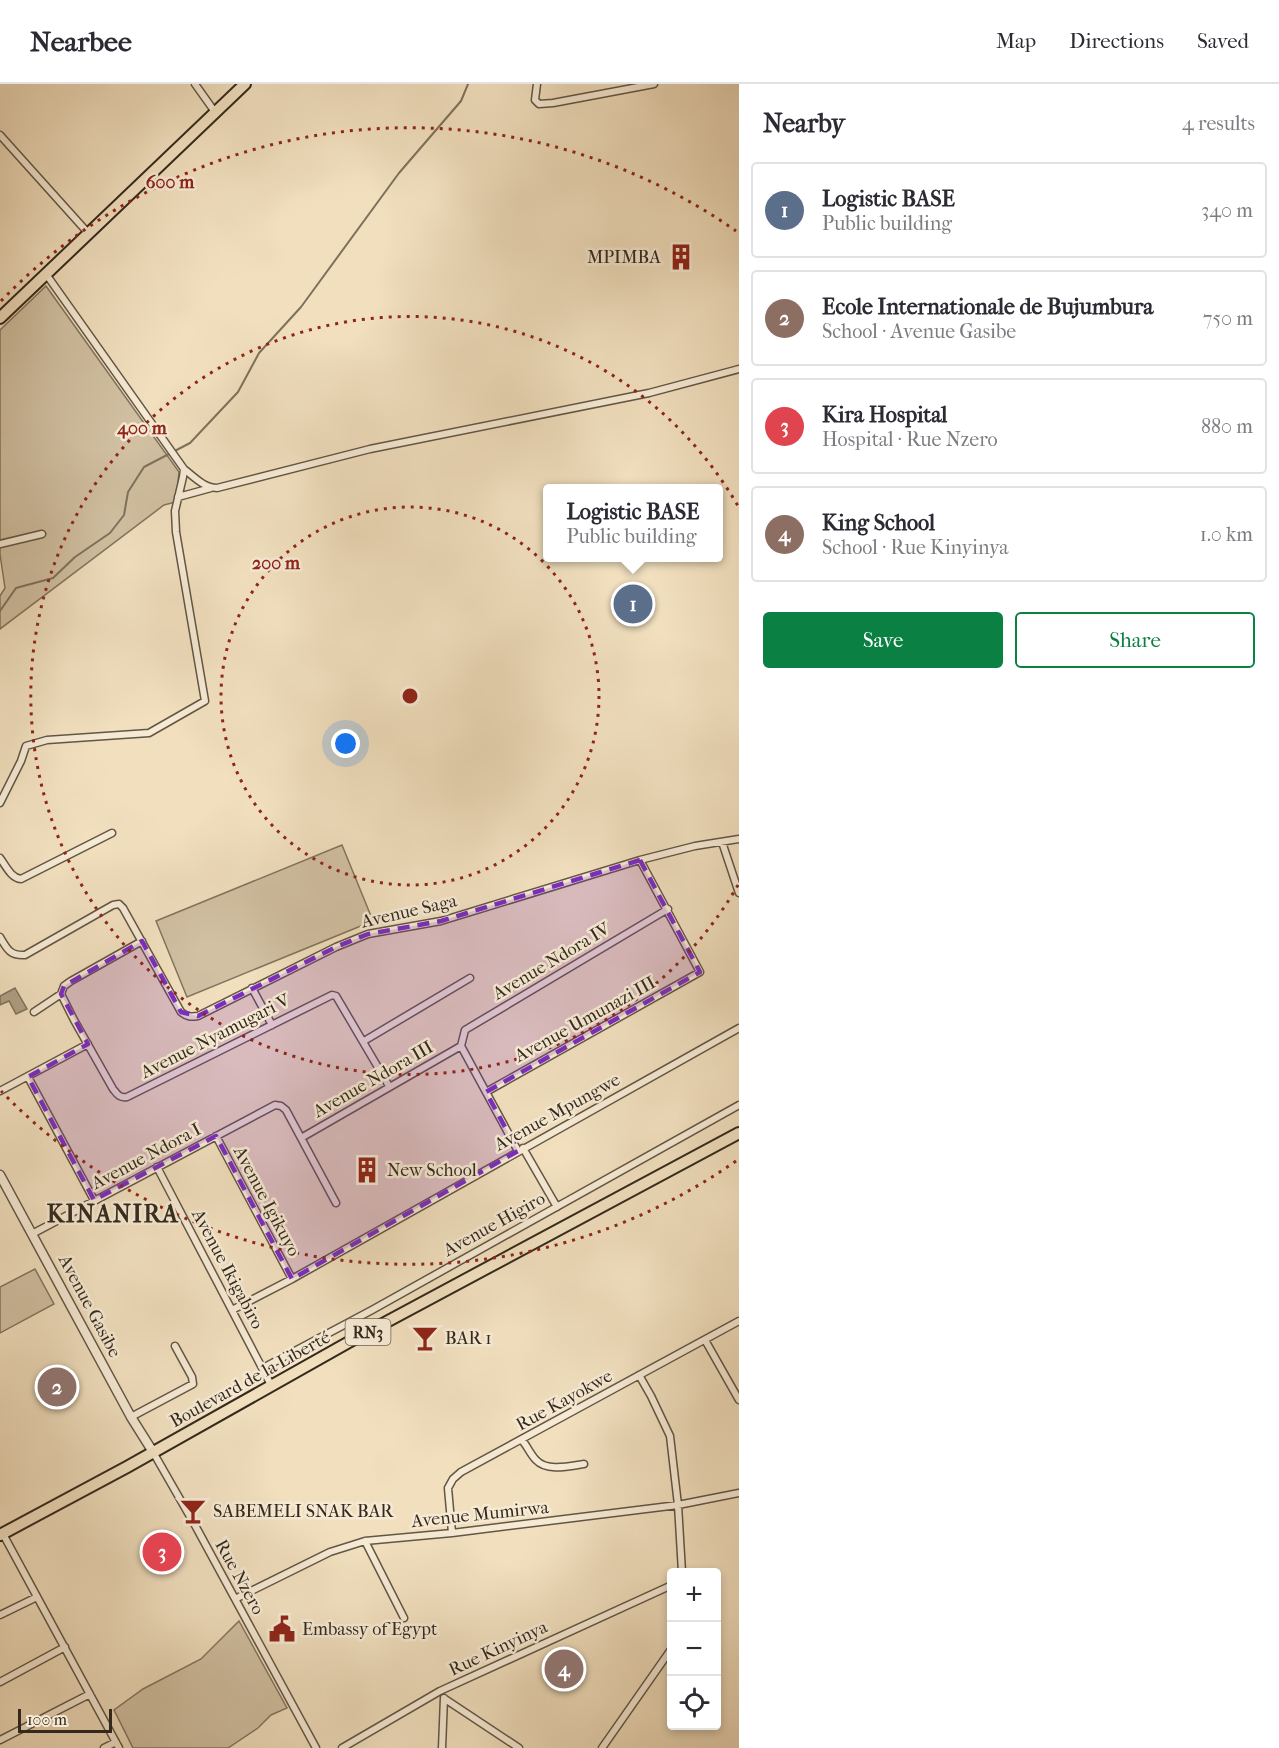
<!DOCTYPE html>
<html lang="en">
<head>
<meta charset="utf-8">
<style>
	body { margin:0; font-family:"IM FELL French Canon",serif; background:#f7f7f7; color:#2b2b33 }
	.controls { position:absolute; right:18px; bottom:18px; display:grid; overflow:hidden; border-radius:6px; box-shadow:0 3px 9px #0003 }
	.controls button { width:54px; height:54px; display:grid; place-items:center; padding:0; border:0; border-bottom:2px solid #e1e1e2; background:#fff; color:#2b2b33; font:30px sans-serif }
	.scale { position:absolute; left:18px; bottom:15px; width:94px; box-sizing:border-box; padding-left:6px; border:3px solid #33291c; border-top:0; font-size:16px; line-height:21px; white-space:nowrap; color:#33291c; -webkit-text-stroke:4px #f6ead5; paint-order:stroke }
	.you { position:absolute; left:346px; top:660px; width:21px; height:21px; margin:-15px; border:4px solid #fff; border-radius:50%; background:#1a73e8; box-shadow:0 0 0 9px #1a73e833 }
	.badge { display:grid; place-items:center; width:39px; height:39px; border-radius:50%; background:#0b8043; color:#fff; font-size:20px; font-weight:700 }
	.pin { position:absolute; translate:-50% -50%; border:3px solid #fff; box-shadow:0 2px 6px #0006 }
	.popup { position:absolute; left:543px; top:400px; width:180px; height:78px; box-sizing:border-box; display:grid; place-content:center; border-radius:6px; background:#fff; filter:drop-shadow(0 2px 4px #0005); font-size:20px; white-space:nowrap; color:#7c7c81 }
	.popup b { font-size:22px; color:#2b2b33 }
	.popup::after { content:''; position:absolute; left:50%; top:100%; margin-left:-12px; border:12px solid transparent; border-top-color:#fff }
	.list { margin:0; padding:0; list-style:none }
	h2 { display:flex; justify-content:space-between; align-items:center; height:78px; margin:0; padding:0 24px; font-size:26px }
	h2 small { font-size:20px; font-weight:400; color:#7c7c81 }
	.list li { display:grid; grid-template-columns:39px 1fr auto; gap:18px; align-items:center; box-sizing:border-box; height:96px; margin:0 12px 12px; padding:0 12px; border:2px solid #e1e1e2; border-radius:6px }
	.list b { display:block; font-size:22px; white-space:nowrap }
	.list p { margin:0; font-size:20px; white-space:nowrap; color:#7c7c81 }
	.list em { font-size:20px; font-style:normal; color:#7c7c81 }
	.actions { display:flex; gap:12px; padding:18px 24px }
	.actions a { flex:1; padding:14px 0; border:2px solid #0b8043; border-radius:6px; text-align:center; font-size:21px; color:#0b8043 }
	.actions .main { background:#0b8043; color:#fff }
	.icon { flex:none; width:33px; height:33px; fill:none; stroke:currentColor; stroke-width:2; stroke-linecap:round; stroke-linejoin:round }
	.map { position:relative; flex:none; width:739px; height:1664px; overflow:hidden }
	header { display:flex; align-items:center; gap:36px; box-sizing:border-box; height:84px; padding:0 30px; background:#fff; border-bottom:2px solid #e1e1e2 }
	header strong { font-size:28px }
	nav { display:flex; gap:33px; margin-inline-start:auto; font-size:21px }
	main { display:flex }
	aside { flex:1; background:#fff }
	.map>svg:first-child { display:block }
	.green { fill:#d1c0a2; stroke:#82745f; stroke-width:1.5 }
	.water { fill:#b0a187; stroke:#7e715c; stroke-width:1.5 }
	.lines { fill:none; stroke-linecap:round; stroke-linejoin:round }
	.stream { stroke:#7e715c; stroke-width:2 }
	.minor-casing { stroke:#625644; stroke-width:9 }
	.tertiary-casing { stroke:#625644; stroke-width:11 }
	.primary-casing { stroke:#33291c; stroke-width:14 }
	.trunk-casing { stroke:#33291c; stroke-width:14 }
	.minor { stroke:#f6ead5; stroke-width:6 }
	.tertiary { stroke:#f6ead5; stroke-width:8 }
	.primary { stroke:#f1dfbe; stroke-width:10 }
	.trunk { stroke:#f1dfbe; stroke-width:10 }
	.marked { fill:#7b2cbf; fill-opacity:0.2; stroke:#7b2cbf; stroke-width:4.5; stroke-dasharray:12 8; stroke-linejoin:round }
	.ring { fill:none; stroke:#8f2418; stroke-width:3; stroke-dasharray:3 6 }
	.labels { text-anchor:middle; stroke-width:5; stroke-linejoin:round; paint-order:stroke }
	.shield { fill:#f6ead5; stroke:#6e6354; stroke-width:1.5 }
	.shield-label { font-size:16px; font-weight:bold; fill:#33291c }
	.poi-label { font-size:18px; fill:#33291c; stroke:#f6ead5; text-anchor:start }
	.street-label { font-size:18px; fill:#33291c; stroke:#f6ead5 }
	.district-label { font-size:24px; font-weight:bold; letter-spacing:1.5px; fill:#33291c; stroke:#f6ead5 }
	.centre { fill:#8f2418; stroke:#f6ead5; stroke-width:3 }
	.ring-label { font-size:18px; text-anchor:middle; font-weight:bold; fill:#8f2418; stroke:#f6ead5; stroke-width:5; stroke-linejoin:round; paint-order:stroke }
</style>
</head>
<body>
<header>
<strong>Nearbee</strong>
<nav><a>Map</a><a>Directions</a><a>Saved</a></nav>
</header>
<main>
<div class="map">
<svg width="739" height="1664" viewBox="0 0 739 1664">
	<rect width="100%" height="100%" fill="#f1dfbe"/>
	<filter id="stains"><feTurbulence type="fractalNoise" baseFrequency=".00333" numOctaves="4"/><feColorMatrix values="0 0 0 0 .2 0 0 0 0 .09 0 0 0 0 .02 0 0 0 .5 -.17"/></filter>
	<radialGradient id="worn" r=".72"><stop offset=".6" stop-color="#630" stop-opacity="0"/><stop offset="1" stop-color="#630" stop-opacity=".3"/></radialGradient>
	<path class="green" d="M46,202l133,186 -3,30 -12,3 -164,124v-33l5,-8 -5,-34v-224z
		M342,761l31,76 -186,76 -31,-76z
		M35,1185l19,35 -54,29v-46z
		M239,1537l48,87 -16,7 -13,13 -30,20h-95l-19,-38 29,-21 58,-30z"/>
	<path class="water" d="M15,904l12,21 -11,5 -7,-13 -9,4v-9z"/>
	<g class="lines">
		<path class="stream" d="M0,527l16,-23 37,-10 22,-21 35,-24 14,-18 4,-23 16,-25 46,-24 48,-51 21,-39 42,-46 98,-134 62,-72 7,-17"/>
		<g class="minor-casing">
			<path id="minor" d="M195,0l20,28
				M537,0l-2,16 4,4 14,-1 101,-19
				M0,51l89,99
				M184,385c9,7 20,19 33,19l153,-39 279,-56 90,-24
				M178,413l33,-9
				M0,460l42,-10
				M0,719l21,-42 5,-15 21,-6 102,-7 56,-32 -29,-169 -1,-21 8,-34 1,-8 -138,-195
				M722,758l17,51
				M0,774c6,8 11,20 21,21l91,-46
				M0,853c7,12 10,19 25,18l88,-50 6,-1 4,4 58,104c6,5 10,5 17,4l138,-69 32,-13 73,-13 199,-61 55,-14 44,-7
				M252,904l20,37
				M61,910l13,26 39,69c4,5 6,9 14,8l205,-102 4,1 53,90
				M34,928l27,-18 3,-8 7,-5 71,-40
				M364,957l106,-63
				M461,962l4,-16 203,-121
				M461,962l57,105
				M28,993l66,123
				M0,1007l88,-47
				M486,1008l214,-120 -60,-112
				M216,1052l76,143
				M301,1054l160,-92
				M523,1064l34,59
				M157,1083l114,218
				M32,1150l243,-129 6,1 5,4 50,93
				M232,1226l60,-31 447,-251
				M705,1256l34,60
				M263,1284l109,-58 367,-205
				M639,1291l12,21 19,40 8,69 4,67
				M131,1333l62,-33 -1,-7 -17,-31
				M522,1356c5,6 9,15 14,20 11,12 34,6 48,4
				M153,1368l43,75 120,221
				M452,1449l-4,-45 5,-9 8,-7 278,-151
				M3,1450l116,214
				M365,1457l39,77
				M235,1515l95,-47 35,-11 87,-8 226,-28 61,-12
				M0,1531l37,-18
				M0,1598l65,-35
				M445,1615l74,49
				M0,1656l90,-46
				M104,1664l12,-6
				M342,1664l98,-57 232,-106
				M442,1664l2,-50
				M602,1664l70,-100"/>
		</g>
		<g class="tertiary-casing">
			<path id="tertiary" d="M0,1091l131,242 22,35"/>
		</g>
		<g class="primary-casing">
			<path id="primary" d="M0,234l245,-234"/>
		</g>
		<g class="trunk-casing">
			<path id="trunk" d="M0,1451l127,-68 222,-125 390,-209"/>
		</g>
		<use href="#minor" class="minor"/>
		<use href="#tertiary" class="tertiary"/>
		<use href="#primary" class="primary"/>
		<use href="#trunk" class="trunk"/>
	</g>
	<path class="marked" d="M640,776l60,112 -214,120 32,59 -226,128 -76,-143 -122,64 -66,-123 60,-33 -27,-50 3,-8 78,-45 39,71 17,4 138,-69 32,-13 73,-13z"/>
	<g class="ring">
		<circle cx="410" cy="612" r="189"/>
		<path d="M738 801A379 379 0 1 1 738 422"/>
		<path d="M736 1077A568 568 0 0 1 1 1007M1 217A568 568 0 0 1 736 147"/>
	</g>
	<defs>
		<g id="building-bare" transform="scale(2.07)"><path d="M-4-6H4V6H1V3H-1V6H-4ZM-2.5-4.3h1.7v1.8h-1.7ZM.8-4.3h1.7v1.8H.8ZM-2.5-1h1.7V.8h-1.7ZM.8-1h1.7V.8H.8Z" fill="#8f2418" stroke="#f6ead5" stroke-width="2.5" paint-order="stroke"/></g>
		<g id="bar-bare" transform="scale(2.07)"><path d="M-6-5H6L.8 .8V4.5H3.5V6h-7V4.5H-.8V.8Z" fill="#8f2418" stroke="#f6ead5" stroke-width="2.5" paint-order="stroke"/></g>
		<g id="civic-bare" transform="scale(2.07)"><path d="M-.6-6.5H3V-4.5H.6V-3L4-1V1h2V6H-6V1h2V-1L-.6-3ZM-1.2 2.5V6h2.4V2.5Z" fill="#8f2418" stroke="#f6ead5" stroke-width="2.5" paint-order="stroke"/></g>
	</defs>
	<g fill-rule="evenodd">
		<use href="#building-bare" x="681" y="173"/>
		<use href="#building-bare" x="367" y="1086"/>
		<use href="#bar-bare" x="425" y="1254"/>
		<use href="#bar-bare" x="193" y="1427"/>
		<use href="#civic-bare" x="282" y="1545"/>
	</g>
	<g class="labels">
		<rect class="shield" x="345.5" y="1235" width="45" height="26" rx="4.5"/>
		<g class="shield-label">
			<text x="368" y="1254">RN3</text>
		</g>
		<g class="poi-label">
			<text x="661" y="179" text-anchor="end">MPIMBA</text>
			<text x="387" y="1092">New School</text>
			<text x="445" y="1260">BAR 1</text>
			<text x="213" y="1433">SABEMELI SNAK BAR</text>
			<text x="302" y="1551">Embassy of Egypt</text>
		</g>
		<g class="street-label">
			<text transform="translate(409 827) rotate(-13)" y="6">Avenue Saga</text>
			<text transform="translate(551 877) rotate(-31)" y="6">Avenue Ndora IV</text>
			<text transform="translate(585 935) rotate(-29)" y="6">Avenue Umunazi III</text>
			<text transform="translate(215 952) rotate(-27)" y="6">Avenue Nyamugari V</text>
			<text transform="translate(373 995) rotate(-30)" y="6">Avenue Ndora III</text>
			<text transform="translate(557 1028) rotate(-29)" y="6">Avenue Mpungwe</text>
			<text transform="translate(146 1072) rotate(-28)" y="6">Avenue Ndora I</text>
			<text transform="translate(267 1117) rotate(62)" y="6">Avenue Igikuyo</text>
			<text transform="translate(494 1140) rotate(-29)" y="6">Avenue Higiro</text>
			<text transform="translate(228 1185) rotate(62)" y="6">Avenue Ikigabiro</text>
			<text transform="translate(90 1222) rotate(62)" y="6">Avenue Gasibe</text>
			<text transform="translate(250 1295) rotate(-29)" y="6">Boulevard de la Liberté</text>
			<text transform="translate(564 1316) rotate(-29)" y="6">Rue Kayokwe</text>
			<text transform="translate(480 1430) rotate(-6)" y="6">Avenue Mumirwa</text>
			<text transform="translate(240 1493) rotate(61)" y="6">Rue Nzero</text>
			<text transform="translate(498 1564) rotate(-25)" y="6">Rue Kinyinya</text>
		</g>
		<g class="district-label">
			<text x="113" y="1138">KINANIRA</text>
		</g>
	</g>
	<circle cx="410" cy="612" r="9" class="centre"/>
	<g class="ring-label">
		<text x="170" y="104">600 m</text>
		<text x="142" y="350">400 m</text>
		<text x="276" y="485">200 m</text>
	</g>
	<rect width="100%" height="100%" filter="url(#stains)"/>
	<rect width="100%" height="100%" fill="url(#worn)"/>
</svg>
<div class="controls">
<button>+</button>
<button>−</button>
<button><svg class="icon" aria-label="locate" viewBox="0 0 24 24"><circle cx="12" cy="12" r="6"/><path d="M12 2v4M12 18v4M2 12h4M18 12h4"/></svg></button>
</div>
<div class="scale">100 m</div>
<div class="you"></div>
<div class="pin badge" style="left:633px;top:520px;background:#5c6f8a">1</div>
<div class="popup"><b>Logistic BASE</b>Public building</div>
<div class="pin badge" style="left:57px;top:1303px;background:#8d6e63">2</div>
<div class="pin badge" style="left:162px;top:1468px;background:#e0444e">3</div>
<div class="pin badge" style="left:564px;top:1585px;background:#8d6e63">4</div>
</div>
<aside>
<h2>Nearby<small>4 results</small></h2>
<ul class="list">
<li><span class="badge" style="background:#5c6f8a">1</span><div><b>Logistic BASE</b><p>Public building</p></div><em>340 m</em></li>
<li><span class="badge" style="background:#8d6e63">2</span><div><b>Ecole Internationale de Bujumbura</b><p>School · Avenue Gasibe</p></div><em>750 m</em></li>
<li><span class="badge" style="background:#e0444e">3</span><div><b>Kira Hospital</b><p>Hospital · Rue Nzero</p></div><em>880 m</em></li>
<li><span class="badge" style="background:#8d6e63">4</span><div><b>King School</b><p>School · Rue Kinyinya</p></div><em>1.0 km</em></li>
</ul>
<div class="actions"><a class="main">Save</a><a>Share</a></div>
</aside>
</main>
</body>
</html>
